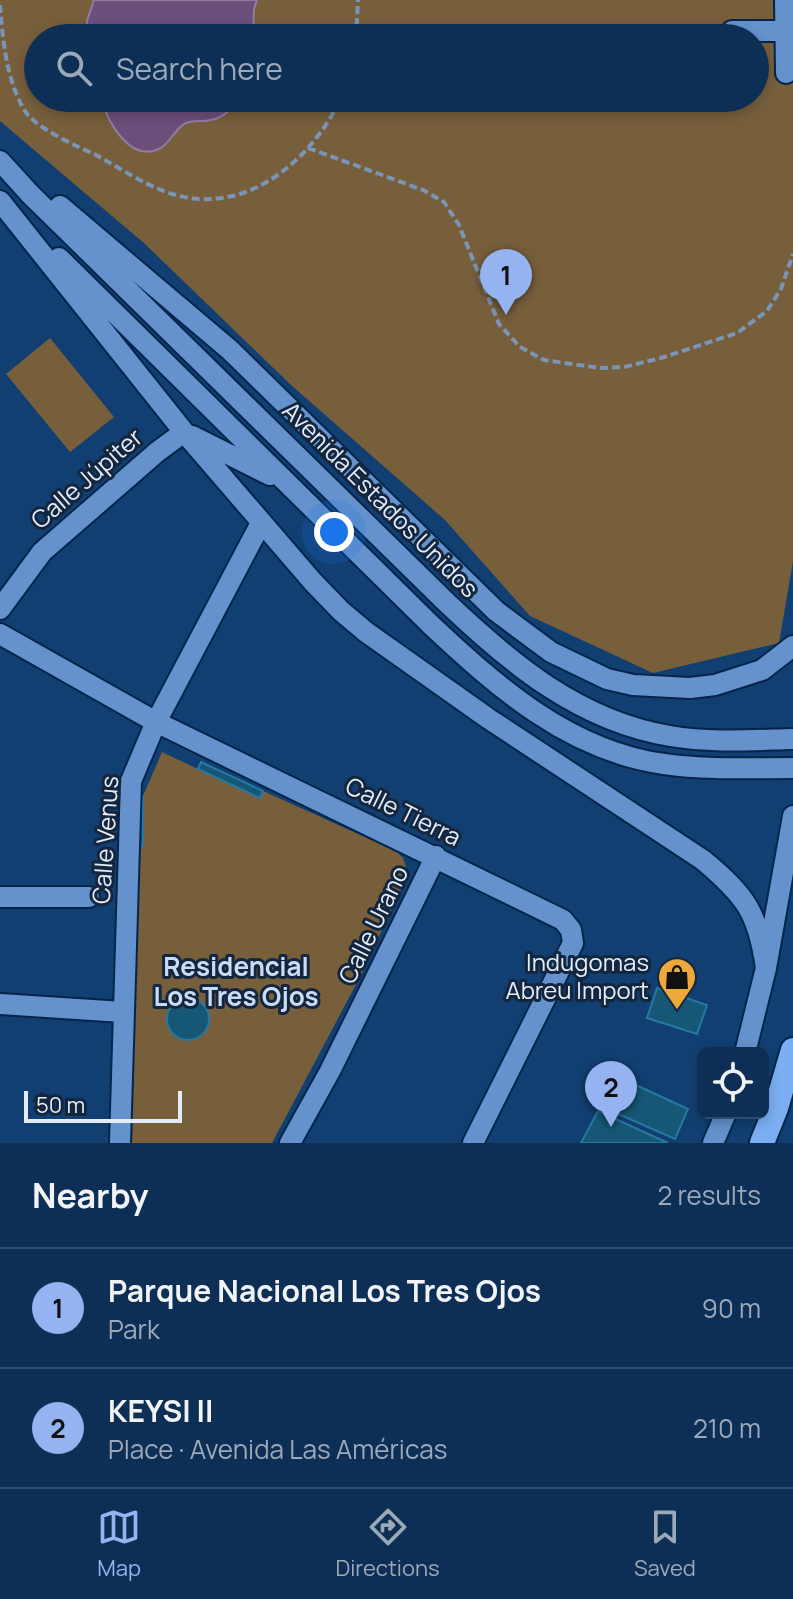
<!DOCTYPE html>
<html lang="en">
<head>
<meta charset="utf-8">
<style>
	body { margin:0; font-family:Manrope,sans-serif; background:#17375b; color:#f1f3f6 }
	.controls { position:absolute; right:24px; bottom:24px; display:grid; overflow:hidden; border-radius:12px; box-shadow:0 4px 12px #0003 }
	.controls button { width:72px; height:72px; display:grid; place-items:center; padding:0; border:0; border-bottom:2px solid #2e4a6c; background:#0e2f55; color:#f1f3f6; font:40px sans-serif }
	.scale { position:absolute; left:24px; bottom:20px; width:158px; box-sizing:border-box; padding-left:8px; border:4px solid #e3ecf9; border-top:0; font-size:22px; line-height:28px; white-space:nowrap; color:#e3ecf9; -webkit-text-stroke:6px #14263d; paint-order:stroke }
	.you { position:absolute; left:334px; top:532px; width:28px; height:28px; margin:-20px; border:6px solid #fff; border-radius:50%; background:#1a73e8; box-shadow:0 0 0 12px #1a73e833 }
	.badge { display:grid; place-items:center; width:52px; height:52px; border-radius:50%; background:#95b2f1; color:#111; font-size:26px; font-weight:700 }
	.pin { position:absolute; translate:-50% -66px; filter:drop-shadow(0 2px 4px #0008) }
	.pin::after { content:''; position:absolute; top:42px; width:28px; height:24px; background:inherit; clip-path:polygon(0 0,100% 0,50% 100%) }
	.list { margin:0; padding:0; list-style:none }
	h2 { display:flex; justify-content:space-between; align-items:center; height:104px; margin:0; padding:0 32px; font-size:34px }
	h2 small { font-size:26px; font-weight:400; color:#9ba9b9 }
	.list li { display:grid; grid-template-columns:52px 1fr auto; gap:24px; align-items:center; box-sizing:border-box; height:120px; padding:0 32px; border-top:2px solid #2e4a6c }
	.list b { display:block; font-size:30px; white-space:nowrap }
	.list p { margin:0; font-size:26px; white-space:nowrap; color:#9ba9b9 }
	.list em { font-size:26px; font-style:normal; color:#9ba9b9 }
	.icon { flex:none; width:44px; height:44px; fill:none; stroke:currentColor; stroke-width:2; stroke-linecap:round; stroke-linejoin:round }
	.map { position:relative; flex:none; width:793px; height:1143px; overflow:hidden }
	.search { position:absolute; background:#0e2f55; box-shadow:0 4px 12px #0003; left:24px; right:24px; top:24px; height:88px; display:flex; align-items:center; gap:20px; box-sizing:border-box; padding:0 28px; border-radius:44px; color:#9ba9b9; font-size:30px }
	.sheet { height:344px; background:#0e2f55 }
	nav { display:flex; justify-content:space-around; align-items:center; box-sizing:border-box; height:112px; border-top:2px solid #2e4a6c; background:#0e2f55; font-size:22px; color:#9ba9b9 }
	nav a { display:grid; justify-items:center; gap:4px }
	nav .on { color:#95b2f1 }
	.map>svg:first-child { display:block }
	.green { fill:#775f3c; fill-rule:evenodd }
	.water { fill:#6d4e7b; stroke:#907da1; stroke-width:2 }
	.building { fill:#175776; stroke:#2679a1; stroke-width:2 }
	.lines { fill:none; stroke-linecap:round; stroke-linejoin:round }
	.minor-casing { stroke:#04254b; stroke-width:24 }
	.highway-casing { stroke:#04254b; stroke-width:28 }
	.path { stroke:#7a95b5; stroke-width:4; stroke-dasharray:8 4; stroke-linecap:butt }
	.minor { stroke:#6592cc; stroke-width:20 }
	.highway { stroke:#7baff1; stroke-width:24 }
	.labels { text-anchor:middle; stroke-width:6; stroke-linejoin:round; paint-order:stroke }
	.street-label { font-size:24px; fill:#e3ecf9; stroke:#14263d }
	.poi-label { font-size:24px; fill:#e3ecf9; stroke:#14263d; text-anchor:end }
	.neighbourhood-label { font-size:26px; font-weight:bold; fill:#c9dcf4; stroke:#14263d }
</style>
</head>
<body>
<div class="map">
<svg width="793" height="1143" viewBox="0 0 793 1143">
	<rect width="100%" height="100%" fill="#123f71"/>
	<path class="green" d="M0,0h793v561l-14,82 -126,30 -123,-57 -85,-96 -154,-135 -146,-141 -145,-123zM38,38h717v60h-717z
		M50,338l64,79 -44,35 -64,-78z
		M162,752l97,46 4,-7 133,60 7,7 3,9 -3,18 -41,88 -90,170h-140l4,-297h7v-50z"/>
	<path class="water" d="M94,0h163l-3,9 -1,29h-167l1,-17z
		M101,98h140c-8,9 -17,20 -30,22 -9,2 -17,0 -25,3 -12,6 -15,20 -27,26 -30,14 -52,-29 -58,-51z"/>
	<path class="building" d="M201,762l62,29 -3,7 -62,-29z
		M137,796h6v50h-7z
		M657,988l50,17 -10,29 -50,-16z
		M167 1019a21 21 0 1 1 42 0a21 21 0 1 1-42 0Z
		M614,1075l74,34 -13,30 -75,-33z
		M598,1111l70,32h-87z"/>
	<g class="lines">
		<g class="minor-casing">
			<path id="minor" d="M785,0l1,73
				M732,31h53
				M0,161l30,33 416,408c64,61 133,119 224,134 41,7 82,4 123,3
				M0,201l184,231 129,150 28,29 25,21 123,87 214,141c43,36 55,53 63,108
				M60,206l170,144 266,261 55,41 56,27 26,6 57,3 25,-3 47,-15 31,-24
				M59,258l371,366c67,63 139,127 234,140 42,6 86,4 129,4
				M192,436l78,39
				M0,609l42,-57 115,-100 27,-20
				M0,634l156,88 407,198 8,10 2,13 -100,200
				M0,897h89
				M0,1004l123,8
				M745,1053l21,-85 27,-152
				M120,1143l11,-362 25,-59 105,-199
				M290,1143l40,-72 106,-215
				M713,1143l13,-30"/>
		</g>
		<g class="highway-casing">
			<path id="highway" d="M762,1143l14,-35 17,-58"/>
		</g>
		<path class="path" d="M0,5c3,35 6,75 25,106 9,16 53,36 71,44 24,13 50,31 76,39 74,23 140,-34 169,-96
			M356,38l2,-38
			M308,148l115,42 21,12 15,23 40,99 21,23 24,13 56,8 24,-1 37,-9 76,-25 30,-22 14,-22 12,-35"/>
		<use href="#minor" class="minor"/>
		<use href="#highway" class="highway"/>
	</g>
	<defs>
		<g id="shop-pin" transform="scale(2)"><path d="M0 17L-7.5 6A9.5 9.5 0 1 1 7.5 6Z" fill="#eda83b" stroke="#14263d"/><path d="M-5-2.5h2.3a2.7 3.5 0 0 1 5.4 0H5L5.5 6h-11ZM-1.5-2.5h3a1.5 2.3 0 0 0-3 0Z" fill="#111"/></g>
	</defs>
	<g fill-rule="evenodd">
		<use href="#shop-pin" x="677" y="977"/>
	</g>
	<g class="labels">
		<g class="street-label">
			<text transform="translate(87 479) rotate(-41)" y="8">Calle Júpiter</text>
			<text transform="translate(380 500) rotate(45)" y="8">Avenida Estados Unidos</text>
			<text transform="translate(403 812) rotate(26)" y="8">Calle Tierra</text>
			<text transform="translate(106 840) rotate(-86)" y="8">Calle Venus</text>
			<text transform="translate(374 925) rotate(-64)" y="8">Calle Urano</text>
		</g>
		<g class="poi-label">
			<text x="649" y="971">Indugomas<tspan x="649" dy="28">Abreu Import</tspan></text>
		</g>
		<g class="neighbourhood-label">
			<text x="236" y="976">Residencial<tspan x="236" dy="30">Los Tres Ojos</tspan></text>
		</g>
	</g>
</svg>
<div class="controls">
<button><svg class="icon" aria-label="locate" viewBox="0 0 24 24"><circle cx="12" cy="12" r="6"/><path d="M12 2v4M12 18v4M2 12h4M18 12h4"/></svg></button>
</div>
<div class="scale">50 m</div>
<div class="you"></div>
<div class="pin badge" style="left:506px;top:315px">1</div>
<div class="pin badge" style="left:611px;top:1127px">2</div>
<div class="search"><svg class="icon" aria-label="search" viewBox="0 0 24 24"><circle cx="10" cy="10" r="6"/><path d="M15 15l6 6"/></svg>Search here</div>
</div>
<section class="sheet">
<h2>Nearby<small>2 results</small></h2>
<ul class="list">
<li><span class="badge">1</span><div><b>Parque Nacional Los Tres Ojos</b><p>Park</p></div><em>90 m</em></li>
<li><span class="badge">2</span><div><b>KEYSI II</b><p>Place · Avenida Las Américas</p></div><em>210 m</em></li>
</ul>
</section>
<nav>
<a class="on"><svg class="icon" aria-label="map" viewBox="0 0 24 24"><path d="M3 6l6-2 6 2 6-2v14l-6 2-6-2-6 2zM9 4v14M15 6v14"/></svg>Map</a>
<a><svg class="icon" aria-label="directions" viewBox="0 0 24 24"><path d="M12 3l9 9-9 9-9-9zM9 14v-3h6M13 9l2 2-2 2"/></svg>Directions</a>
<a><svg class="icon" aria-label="saved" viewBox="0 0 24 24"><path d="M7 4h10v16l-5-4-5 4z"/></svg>Saved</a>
</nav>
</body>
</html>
